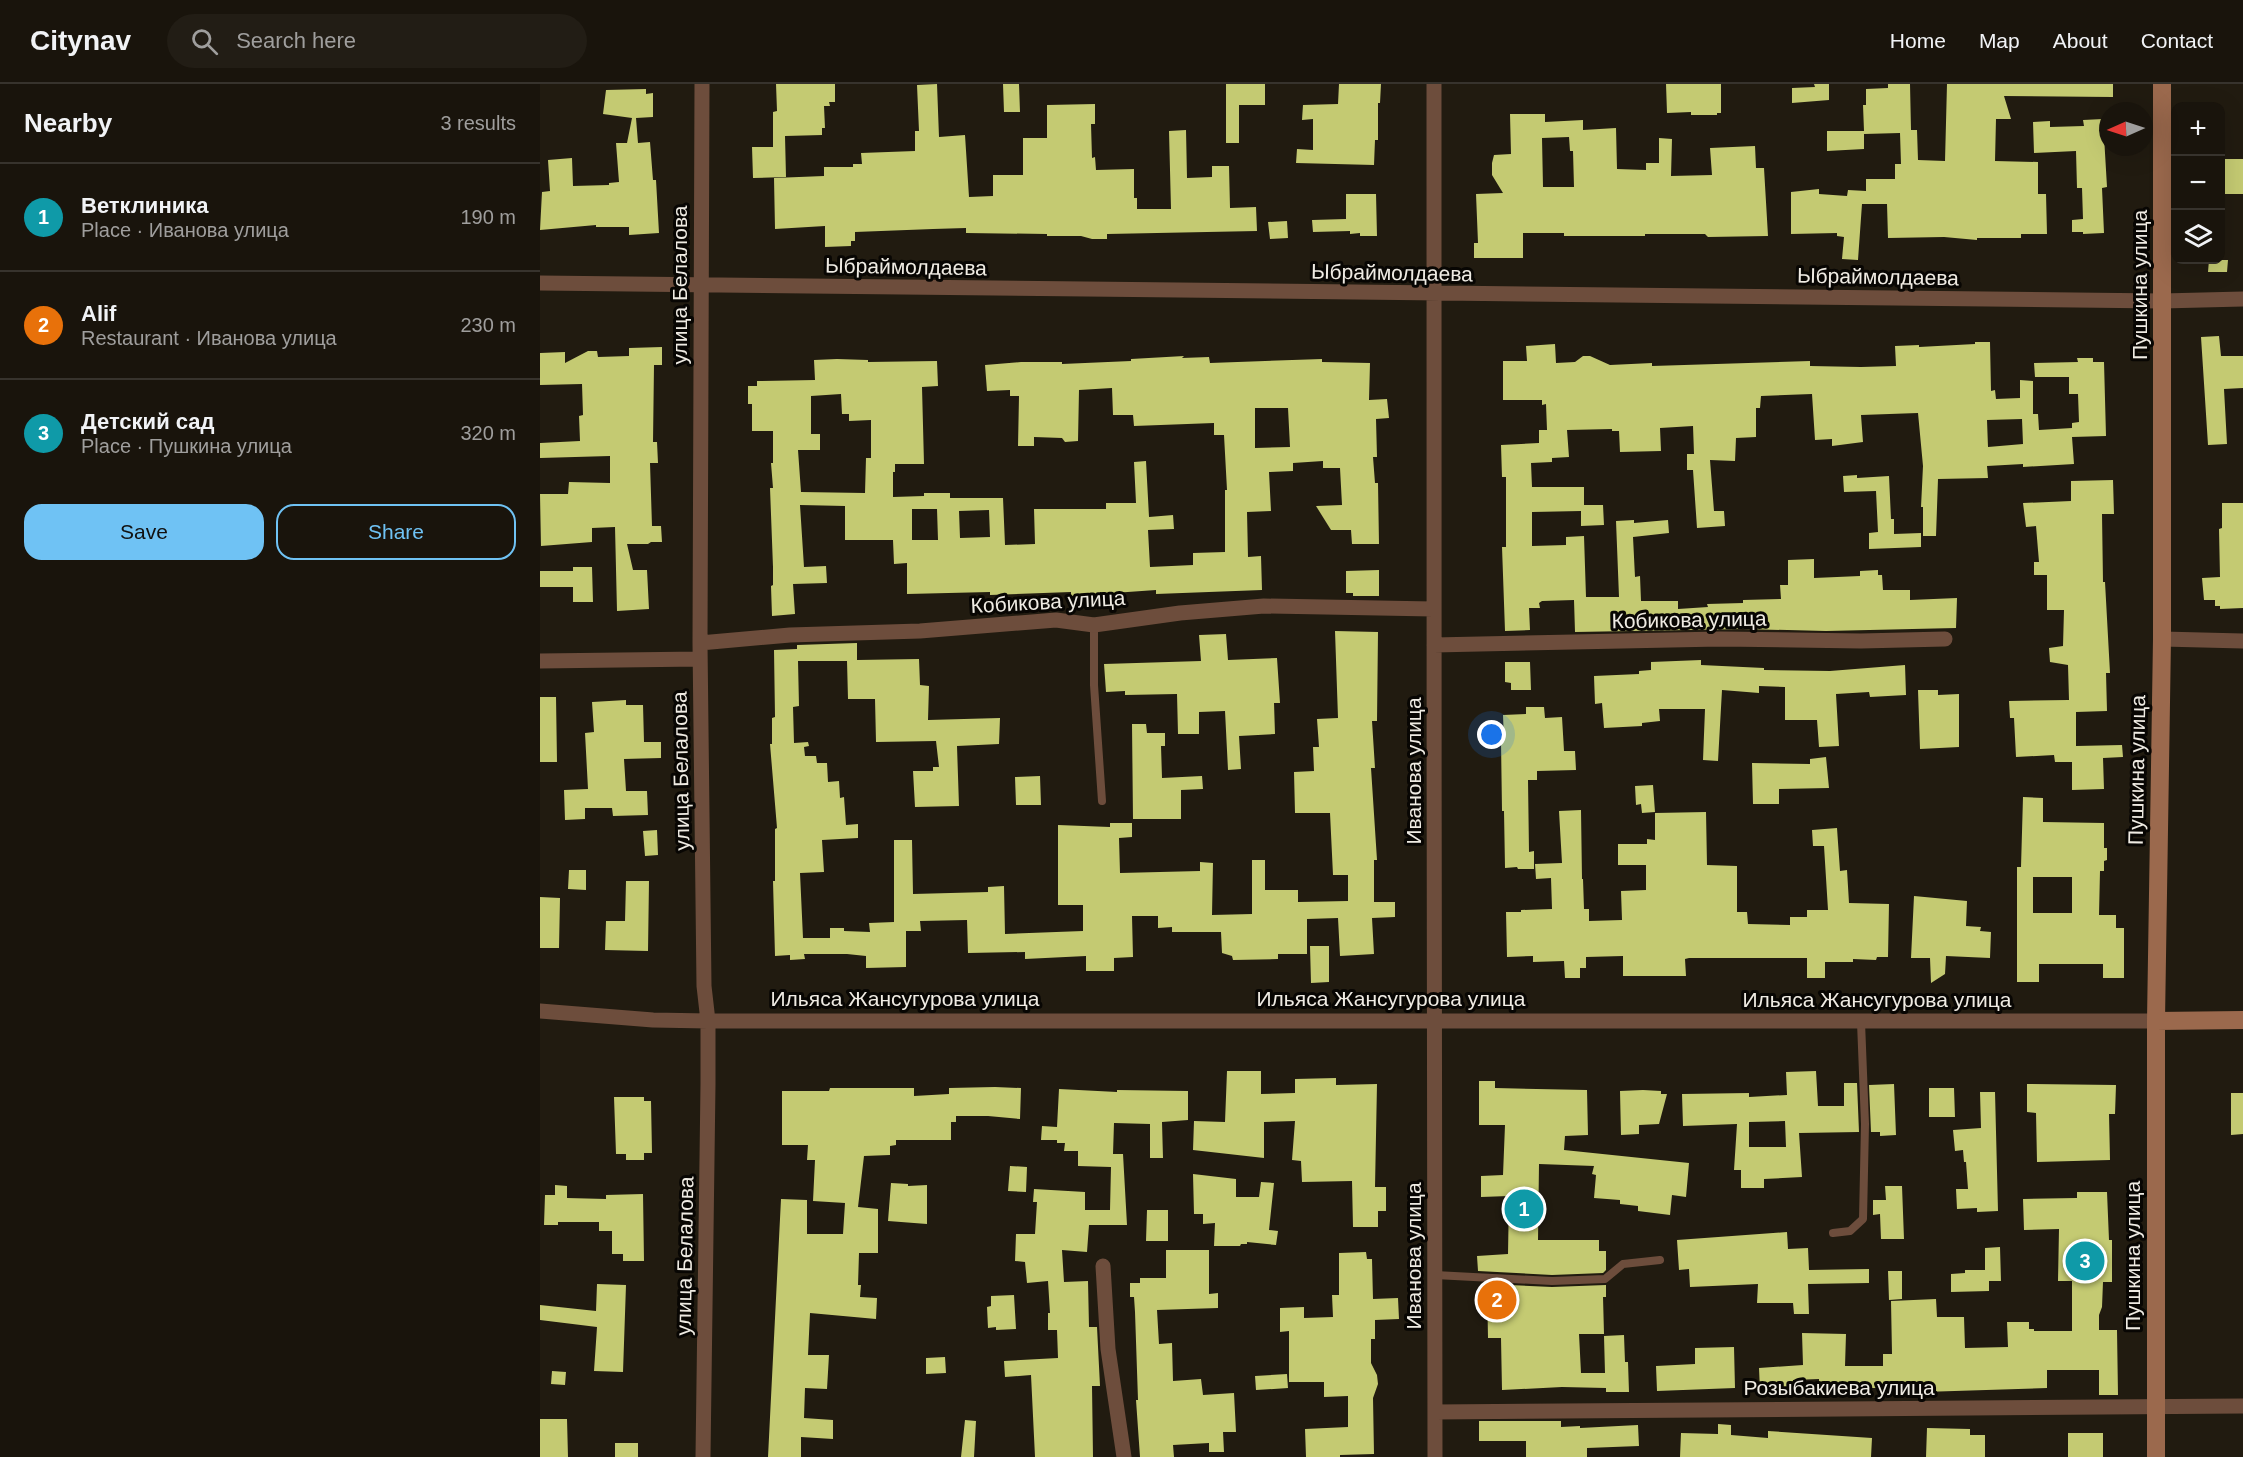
<!DOCTYPE html>
<html lang="en">
<head>
<meta charset="utf-8">
<style>
	body { margin:0; font-family:Arial,sans-serif; background:#221d15; color:#f1f3f6 }
	.controls { position:absolute; right:18px; top:18px; display:grid; overflow:hidden; border-radius:12px; box-shadow:0 6px 24px #0002 }
	.controls button { width:54px; height:54px; display:grid; place-items:center; padding:0; border:0; border-bottom:2px solid #37332d; background:#19140c; color:#f1f3f6; font:30px sans-serif }
	.compass { position:absolute; left:1559px; top:18px; width:54px; height:54px; border-radius:50%; background:#19140c; box-shadow:0 6px 24px #0002; rotate:267deg }
	.you { position:absolute; left:952px; top:651px; width:21px; height:21px; margin:-15px; border:4px solid #fff; border-radius:50%; background:#1a73e8; box-shadow:0 0 0 9px #1a73e833 }
	.badge { display:grid; place-items:center; width:39px; height:39px; border-radius:50%; background:#6fc2f4; color:#fff; font-size:20px; font-weight:700 }
	.pin { position:absolute; translate:-50% -50%; border:3px solid #fff; box-shadow:0 2px 6px #0006 }
	.list { margin:0; padding:0; list-style:none }
	h2 { display:flex; justify-content:space-between; align-items:center; height:78px; margin:0; padding:0 24px; font-size:26px }
	h2 small { font-size:20px; font-weight:400; color:#9f9e9d }
	.list li { display:grid; grid-template-columns:39px 1fr auto; gap:18px; align-items:center; box-sizing:border-box; height:108px; padding:0 24px; border-top:2px solid #37332d }
	.list b { display:block; font-size:22px; white-space:nowrap }
	.list p { margin:0; font-size:20px; white-space:nowrap; color:#9f9e9d }
	.list em { font-size:20px; font-style:normal; color:#9f9e9d }
	.actions { display:flex; gap:12px; padding:18px 24px }
	.actions a { flex:1; padding:14px 0; border:2px solid #6fc2f4; border-radius:18px; text-align:center; font-size:21px; color:#6fc2f4 }
	.actions .main { background:#6fc2f4; color:#111 }
	.icon { flex:none; width:33px; height:33px; fill:none; stroke:currentColor; stroke-width:2; stroke-linecap:round; stroke-linejoin:round }
	.map { position:relative; flex:none; width:1703px; height:1373px; overflow:hidden }
	header { display:flex; align-items:center; gap:36px; box-sizing:border-box; height:84px; padding:0 30px; background:#19140c; border-bottom:2px solid #37332d }
	header strong { font-size:28px }
	nav { display:flex; gap:33px; margin-inline-start:auto; font-size:21px }
	.search { width:420px; height:54px; background:#221d15; display:flex; align-items:center; gap:15px; box-sizing:border-box; padding:0 21px; border-radius:33px; color:#9f9e9d; font-size:22px }
	main { display:flex }
	aside { flex:1; background:#19140c }
	.map>svg:first-child { display:block }
	.building { fill:#c4ca72; fill-rule:evenodd }
	.lines { fill:none; stroke-linecap:round; stroke-linejoin:round }
	.lane { stroke:#6d4d3c; stroke-width:8 }
	.street { stroke:#6d4d3c; stroke-width:15 }
	.secondary { stroke:#9b694d; stroke-width:18 }
	.labels { text-anchor:middle; stroke-width:6; stroke-linejoin:round; paint-order:stroke }
	.street-label { font-size:21px; fill:#efebe3; stroke:#080603 }
</style>
</head>
<body>
<header>
<strong>Citynav</strong>
<div class="search"><svg class="icon" aria-label="search" viewBox="0 0 24 24"><circle cx="10" cy="10" r="6"/><path d="M15 15l6 6"/></svg>Search here</div>
<nav><a>Home</a><a>Map</a><a>About</a><a>Contact</a></nav>
</header>
<main>
<aside>
<h2>Nearby<small>3 results</small></h2>
<ul class="list">
<li><span class="badge" style="background:#0f9aa8">1</span><div><b>Ветклиника</b><p>Place · Иванова улица</p></div><em>190 m</em></li>
<li><span class="badge" style="background:#e8710a">2</span><div><b>Alif</b><p>Restaurant · Иванова улица</p></div><em>230 m</em></li>
<li><span class="badge" style="background:#0f9aa8">3</span><div><b>Детский сад</b><p>Place · Пушкина улица</p></div><em>320 m</em></li>
</ul>
<div class="actions"><a class="main">Save</a><a>Share</a></div>
</aside>
<div class="map">
<svg width="1703" height="1373" viewBox="0 0 1703 1373">
	<rect width="100%" height="100%" fill="#211b10"/>
	<path class="building" d="M236,0h59v18h-6l1,4h-6l1,22h-3v7l-37,1 1,41 -33,1 -1,-31h21v-35l4,-1z
		M397,0l2,53 26,-2 4,62 24,-1v-21h30v-37h24v-33l48,-1v20h-4l1,34 3,-1 1,13 38,-1v29h3v11h34l-2,-78 17,-1 1,48 25,-1v-11h17l1,42 26,-1 1,24 -150,3v5h-15l-11,-3h-34v-2l-81,-1v-5l-33,1 -78,3v9h-4v5l-26,1v-21l-50,3 -1,-51 50,-2v-9h29v-3h9l-1,-11 54,-2v-20h4l-2,-46z
		M463,0h16l1,28h-16z
		M686,0h39v21h-26v38h-13z
		M799,0h42l-1,19h-2v37h-3l-1,25 -78,-2 1,-14 16,1v-31l-11,1 1,-15 35,-1z
		M1126,0h55v29h-4v2h-26v-3l-24,1z
		M1274,0h15v16l-37,3v-15l23,-1z
		M1348,0h22l1,46h6l1,30 27,1 2,-77h166v13l-109,-1 7,23h-15l-1,42 43,1v32h8l1,40h-26v4h-44v2l-33,-3 -56,1 -1,-34h-25l-4,56 -16,-1 2,-22 -7,-1v-3l-46,1v-42l28,-3v5l28,2 1,-6 18,1v-12h29v-15h6l-1,-31 -36,1v15l-37,2v-20h37l-1,-26h3v-16l22,-1z
		M106,5v5l7,-1v24l-17,1 2,25 12,-1 3,38h3l3,53 -30,2v-8h-33v-2l-56,5 2,-38 8,-1 -2,-31 24,-2 1,28 36,-1v-2l10,-1 -3,-39h11l5,-25 -29,-4 3,-24z
		M970,30h35v8l38,-2v10l33,-2 1,41 29,1v-7h13v-25l13,1 -1,37 41,-1 -2,-27 45,-2 1,22h8l4,68 -60,1 -3,-3h-60v2h-81v-3h-41v25h-49v-15h4l-2,-49 27,-1 -11,-18v-12l2,-8 17,-1zM1029,53l1,14h3l1,36h-31l-1,-49z
		M1563,35l4,68 -5,1 2,45 -21,1v-2h-11v-12l11,-1 -1,-31h-5l-1,-37 -42,2 -1,-31 17,-1v6l34,-1 -1,-6z
		M1680,75h23v35h-23z
		M806,110h30l1,42h-17v-3l-10,1v-3l-37,1 -1,-12 34,-1z
		M747,137l1,17 -18,1 -2,-17z
		M1669,176h19l-1,12h-19z
		M1679,252l2,20h22v32l-19,1 3,55 -19,1 -7,-108z
		M1435,258h15l1,49 4,-1 1,9 24,-1v-18l13,1v33h5l1,16 33,-2v-5l7,-1 -1,-28h-9v-17h-34l-1,-14 44,-1 -1,-4h16v4h11l2,74 -34,1 2,27 -51,3v-3l-36,2 1,12 -50,1 -2,57h-13v-29h-2l2,-41 -5,-53 -57,2 2,27 -31,4v-7l-17,1 -3,-46 -51,2 -1,12h-4v29l-20,1 -1,23 -25,-1 4,51h10l1,15 -28,2 -4,-58h-6v-16h7l-1,-28 -33,2 1,23 -41,1 -1,-21h-7v-2l-45,1 2,27 -17,1v4l-21,1 1,24h52v18h19l1,20 -23,1v-15l-49,1v34l34,-1v-8l18,-1 2,61h33l-3,-76 18,-1v3l34,-3 1,13 -36,4 2,40 5,-1 1,25h37v8l30,-2 -1,-3 36,-1v-3l38,-1 -1,-14h8v-25l26,-1v19l46,-2v-5l18,-1v5h4l1,15h27v10l47,-2 -1,30 -130,3 -83,-2 -168,3 -1,-32 -32,1 -3,2 1,5h-11l1,22 -25,1 -3,-84h4v-70h-4l-1,-32 38,-2v-13h8l-1,-26 -4,1v-5h-39v-39h24l-1,-15 29,-2 1,19 19,-1 8,-6h7l20,9 42,-2v3l158,-5v5l51,1 35,-1 -1,-20 24,-1v2l56,-3zM1482,335l1,25 -35,3 -1,-27z
		M122,263v18h-8l-1,77h4l1,21h-8l2,63h9l1,16h-11l-3,2h-21l6,26h14l2,39 -32,2 -2,-84 -23,1v14l-51,4 -1,-52h28l1,-12 41,1v-27l-70,2v-15l40,-2 -1,-25 4,-1 -1,-31 -42,1v-32l25,-1v11l23,-12h9l1,6 31,-1v-8z
		M644,272l-2,2 27,-1 1,6 112,-4v3l48,1 -1,37 18,-1 2,19 -13,1 1,38h-4l2,26h3l1,61h-27l-1,-14h-20l-15,-24 26,-1 -2,-37h-17v-7l-30,2v8l-24,1 2,39 -24,1 1,45 13,-1 1,34 -106,4v-4l-85,6v-4l-81,3v-3l-83,2v-31l-13,1 -1,-24h-48v-34l-45,-1 4,62 22,-1 1,17 -34,1 2,30 -23,2 -1,-30 2,-1v-18l-3,-79h3l-2,-25h2v-32h-21v-27h-4v-18h9v-5l58,-1 -1,-20 23,-1 31,1v2l69,-1 1,25 -16,1 2,77h-29v8h-2v25l31,-1v-3h26v5h53l2,47 30,-1 -1,-35h72v-6h30l-2,-41 12,-1 3,56 24,-2 1,14 -26,1 2,37 43,-2v-12l32,-1v-62h2l-3,-55h-10v-12l-80,3 -1,-11h-20l-1,-27 -33,2 -1,51 -13,1 -3,-4 -28,-1v9h-16l1,-50h-9v-6l-23,1 -2,-26 36,-3h41v2l69,-3v-2zM301,310l1,20h7v7l22,-1v38h-5l-1,35 -64,-1 -3,-42h22v-16h-9v-38zM715,324h33l2,39 -35,1zM372,425h25l1,31h-26zM449,426l1,27 -30,1 -1,-27z
		M1317,391v3l32,-2 2,43h3v15l27,-1v14l-52,2v-16l9,-1 -2,-41 -32,1 -1,-16z
		M1573,396l1,34h-12l1,68h2l5,91h-4l1,38 -31,1v34l46,-1 1,12 -20,1 1,31 -32,1v-28h-17l-1,-7 -38,2 -2,-39h-4l-1,-17 60,-1 -1,-35 -18,-3 -1,-14 14,-2 1,-36h-17v-35h-13v-13h5l-3,-36 -10,1 -3,-24 48,-2v-20z
		M1682,419h21v105l-23,1v-3h-5v-6h-11l-2,-22 18,-1 -1,-48 3,-1z
		M33,483h19l1,35h-20v-15h-33v-16h33z
		M839,486v26h-26v-3h-7v-22z
		M795,547l43,1 -1,89h-5l3,47h-4l6,92h-3v42h21v15l-23,1 2,36 -34,2 -2,-38 -31,1v35h-29v5l-45,1 -1,-4 -10,-3 -1,-21h-49v-5l-14,1v-12h-26l1,41 -19,1v13h-28v-15l-61,3v-7l-57,1 -1,-33 -47,1 1,10h-15v36l-40,1v-12l-19,-2h-43l1,5 -15,1v-5l-15,1 -2,-75h2v-52l2,-1 -7,-84h2v-26l3,-1 -1,-67 23,-1v4v-8l60,-2v17l62,-1 1,26 9,1 -1,34 72,-2 -1,26 -42,2 2,60 -44,1 -2,-36h20v-4h6l-3,-26 -60,1 -1,-43h-27l-1,-38h-49l1,45 -6,1 1,36 14,-1 1,4 -5,1 1,9h11l1,7h10l1,19 11,-1 1,17 4,-1 2,28 12,-1v14l-36,2 2,32 -24,1 3,65h27v-10h14v3l26,1 -1,-9 25,-1v-82h18l1,54 75,-2v-5l16,-1 1,48 78,-3v-26h-25v-80l52,2v-4h22v14l-13,1 1,35 80,-2v-9l13,1 -1,52 40,-1v-54h13v30h33v12l50,-1v-26h-15l-3,-62h-35l-1,-41 20,-1 -1,-24h6l-2,-28 21,-1z
		M686,550l2,26 49,-2 3,45h-6l1,31 -36,2 2,33 -13,1 -3,-59 -26,1v22h-21l-1,-40 -52,1v-4l-19,1 -2,-28 97,-3 -2,-26z
		M1161,576v5l63,3v2l66,1 75,-6 1,30 -36,2 -1,-5 -33,2 3,52 -20,1 -2,-27h-32v-33l-26,-1v7l-37,-3 -4,71 -15,-1 2,-51h-46l1,12 -18,2v3l-38,2 -2,-25 -7,1 -1,-28 45,-2v-3l12,-1v-8z
		M965,578h25l1,28h-20v-7l-6,-1z
		M1378,606h20v5l21,-1v53l-39,2z
		M0,613h16l1,65h-17z
		M86,616v5h17l1,37h17v16l-37,1 2,32h21l1,24 -35,1 -1,-8h-27v11l-20,1 -1,-30 24,-1 -3,-56 9,-1 -2,-30z
		M986,623h18l1,11 17,-1 2,34h11l1,19 -39,1v9h-9l1,72 5,-1v18h-16l-1,-2 -12,1 -1,-57h-2l-1,-70h3l-1,-26 23,-1z
		M592,640h14l1,9h18v13h-4l1,32 40,-2 1,13 -22,1v29h-48z
		M1286,673l3,31 -50,1v15h-26l-1,-41 58,1v-5z
		M500,692l1,29h-25l-1,-28z
		M1113,701l2,27 -13,1 -1,-9 -5,1 -1,-19z
		M1483,713l20,1v24l61,1v25h3v12l-3,1v10h-4l-1,44h17v13h8v50h-21v-14h-64v18h-22v-115h4zM1493,793h39v36h-39z
		M1041,726l1,69h1l1,30h5v12l33,-1 -1,-29 25,-1v-25h-28v-21h29v-5l8,1v-27l51,-1 1,53 30,1v46h10l1,12 42,1v-8h17v-7h21l-4,-64h-11l-1,-16 25,-2 3,43 7,-1 2,33 40,1 -1,53h-11l-1,3 -23,-1v3h-28v16h-18v-20h-118l-4,1 1,17h-63v-20l-37,1v11h-6v10h-15l-1,-17 -31,1v-6l-26,1 -1,-45h15v-2l31,-1 -1,-31 -15,1 -1,-15 27,-1 -3,-52z
		M117,746l1,25 -13,1 -2,-25z
		M29,786h17v20l-18,-1z
		M86,797h23l-1,70 -43,-1 1,-29h19z
		M1374,812l53,5 -1,25 15,1 -1,4 11,1 -1,26 -44,-2 -1,18 -14,9 -1,-25h-19z
		M0,813l20,1 -1,50h-19z
		M770,862h19v36l-18,1z
		M687,987h34v23l34,-1v-14l41,-1v7l41,-1 -2,103h11v24h-8v16h-25l-1,-46 -50,1 -1,-21 -9,-1 3,-39 -31,1v36l-71,-8 1,-29 31,1z
		M1276,987l2,35h26v-23h13l2,49 -60,1 3,44 -38,2v9h-23v-18h-7l3,-46 -54,2 -1,-32 67,-1v4l38,-2 -1,-23zM1245,1037l1,26h-37v-25z
		M939,997h16v7l92,2 1,45 -23,1 -1,14 125,13 -3,34 -14,-2 -2,20 -32,-4v-5l-18,-2v-4l-26,-2 2,-23 -4,-1 2,-8 -55,-2 -1,76h61v11h7v19l-3,3 -51,2 -74,-4 -1,-15 31,-2 1,-58 -28,1v-21l22,-1 2,-50h-26z
		M1354,1000l2,51 -16,1v-4h-9l-2,-47z
		M1487,1000l89,1 -1,29h-6l1,46 -73,2 -1,-49 -9,-1z
		M455,1003l26,1 -1,31 -32,-3h-32v6h-5v18h-55v5l-6,1v9l-26,1 -6,51 20,2v44h-19l-1,32h3l-1,12 17,1 -1,21 -66,-6 -2,42h21l-2,34 -22,-1 -1,30 29,2v19l-32,-2v20h-33l13,-258 26,1v34h36l2,-31 -32,-2 2,-41h-8l1,-15h-26v-54h47l1,-3h84v8l35,-2v-6z
		M1389,1004h25l1,29h-26z
		M519,1005l58,3v-2l71,1v29l-26,2 1,36h-13v-34l-36,-1 -1,31h10l4,71h-38l-2,27 -25,-2 2,32 24,-1 1,46h8l3,59h-8l1,71h-58l-4,-82 -26,2 -1,-16 54,-3 -1,-28h-9v-17h2l-2,-32 -21,2 -2,-21 -10,-1 1,-27h19l2,-32h-4l1,-13 51,3v18h25l1,-43 -33,-1v-15h-14l1,-8h-8v-3h-16l1,-14 15,1z
		M1103,1006l18,1v3h6l-8,30 -20,1v9l-18,1 -1,-44z
		M1440,1008h15l3,119 -21,1v-4l-20,1 -1,-20h12l-2,-27h-2l-1,-12 -8,1 -2,-21 28,-2z
		M1691,1009h12v41l-12,1z
		M74,1013h30v4h7l1,52h-8v7h-18v-6h-10z
		M470,1082l17,1 -1,25 -18,-1z
		M653,1090l43,5v18h23l2,-15 13,1 -5,47 9,1 -2,14 -29,-3v2h-6l-1,2h-26l1,-23 -12,1v-10h-9z
		M351,1099l17,1v2l19,-1v39l-39,-3z
		M15,1101l12,1v12l39,1v-4l37,-1 1,67h-21v-7h-11v-23h-13v-9h-41v3h-14l1,-30h10z
		M1345,1102h17l2,53h-23l-1,-25 -7,1v-15h13z
		M1537,1108h30l2,48h3v42h-9l-1,25 -3,8v15h18l1,65h-19v-25h-52v18l-156,5v-5h-72v-9l-26,1v9l-33,2 -1,-23 44,-3 -1,-32 44,1 -1,32h38v-12h9l-1,-53 45,-2 1,18h27l1,31 43,-1 -1,-25h22v7h5v2h38v-50h-14l1,-52 -35,1 -1,-31 54,-1z
		M607,1126h21v31h-22z
		M1247,1148l1,17 20,-1 1,22 60,-1v14l-61,1 1,30h-15l-1,-11h-36l1,-19 -68,3 -1,-18 -10,1 -2,-30z
		M1460,1163l1,34h-12v10l-38,1v-18l14,-1v-3h20v-22z
		M626,1166h43v44l9,-1v15l-61,2 2,34 13,-1 1,38 28,-2 2,16 31,-2 2,39h-13l1,20h-15v-9l-36,2 1,12h-34l-4,-57h2l-3,-88 -1,-15h-4v-14h10v-5h26z
		M826,1168l1,7h5l1,40 25,-1 1,21 -24,1v19h-4v24l6,12 1,9 -5,14 1,56 -34,1v2h-34l-1,-28 43,-2v-31l-24,1v-15h-35v-51l-9,1v-24l24,-1v11l29,-1 -1,-22h7v-42z
		M1348,1187h14v28l-13,1z
		M57,1200l29,1 -3,87 -29,-1 3,-44 -57,-7v-15l56,6z
		M947,1200l65,3 54,-2v12h-3l1,37h-25l2,39h24l-1,-37 20,-1 1,27h3l1,30h-23v-4l-44,-1 -60,3 -1,-52h-13z
		M474,1211l2,34 -20,1v-3l-8,1 -1,-21 4,-1v-10z
		M1194,1263l1,41 -78,3 -1,-25 39,-2v-16z
		M405,1273l1,16 -20,1v-16z
		M12,1287l14,1 -1,13 -14,-1z
		M747,1290l1,14 -32,2 -1,-14z
		M0,1335h27l1,38h-28z
		M425,1336l11,1 -2,36h-13z
		M939,1337h82v6l19,-1v2l58,-3 1,21 -52,2v9h-61v-16h-47z
		M1178,1340l13,1v10l37,3v-7l104,7 -1,19h-191l1,-24 37,1z
		M1387,1344l43,1v6h15v22h-59z
		M1528,1349h35v24h-35z
		M75,1359h23v14h-23z"/>
	<g class="lines">
		<path class="lane" d="M554,541v60l8,116
			M1293,1149l17,-2 13,-12 2,-95 -4,-102
			M895,1191l117,6 53,-2 18,-15 37,-4"/>
		<path class="street" d="M162,0l-2,559 4,343 4,35v63l-5,373
			M894,0c-2,458 2,915 1,1373
			M0,199l1622,18 81,-2
			M1622,555l81,2
			M160,559l90,-8 130,-4 136,-11 38,5 86,-12 84,-7 169,3
			M894,561l286,-6 141,2 84,-2
			M0,577l160,-2
			M0,927l113,9 55,1h1448
			M563,1182l5,83 16,108
			M895,1328l808,-6"/>
		<path class="secondary" d="M1616,937l87,-1
			M1616,1373v-436l6,-382v-555"/>
	</g>
	<g class="labels">
		<g class="street-label">
			<text transform="translate(366 183) rotate(1)" y="7">Ыбраймолдаева</text>
			<text transform="translate(852 189) rotate(1)" y="7">Ыбраймолдаева</text>
			<text transform="translate(1338 193) rotate(1)" y="7">Ыбраймолдаева</text>
			<text transform="translate(140 201) rotate(-90)" y="7">улица Белалова</text>
			<text transform="translate(1600 201) rotate(-90)" y="7">Пушкина улица</text>
			<text transform="translate(508 518) rotate(-3)" y="7">Кобикова улица</text>
			<text transform="translate(1149 536) rotate(-1)" y="7">Кобикова улица</text>
			<text transform="translate(1597 686) rotate(-89)" y="7">Пушкина улица</text>
			<text transform="translate(141 687) rotate(-91)" y="7">улица Белалова</text>
			<text transform="translate(874 687) rotate(-90)" y="7">Иванова улица</text>
			<text x="365" y="922">Ильяса Жансугурова улица</text>
			<text x="851" y="922">Ильяса Жансугурова улица</text>
			<text x="1337" y="923">Ильяса Жансугурова улица</text>
			<text transform="translate(145 1172) rotate(-89)" y="7">улица Белалова</text>
			<text transform="translate(874 1172) rotate(-90)" y="7">Иванова улица</text>
			<text transform="translate(1593 1172) rotate(-90)" y="7">Пушкина улица</text>
			<text x="1299" y="1311">Розыбакиева улица</text>
		</g>
	</g>
</svg>
<div class="controls">
<button>+</button>
<button>−</button>
<button><svg class="icon" aria-label="layers" viewBox="0 0 24 24"><path d="M12 4l9 5-9 5-9-5zM3 14l9 5 9-5"/></svg></button>
</div>
<svg class="compass" viewBox="-18 -18 36 36"><path d="M0-13l5 13h-10z" fill="#e53935"/><path d="M0 13l5-13h-10z" fill="#9f9e9d"/></svg>
<div class="you"></div>
<div class="pin badge" style="left:984px;top:1125px;background:#0f9aa8">1</div>
<div class="pin badge" style="left:957px;top:1216px;background:#e8710a">2</div>
<div class="pin badge" style="left:1545px;top:1177px;background:#0f9aa8">3</div>
</div>
</main>
</body>
</html>
